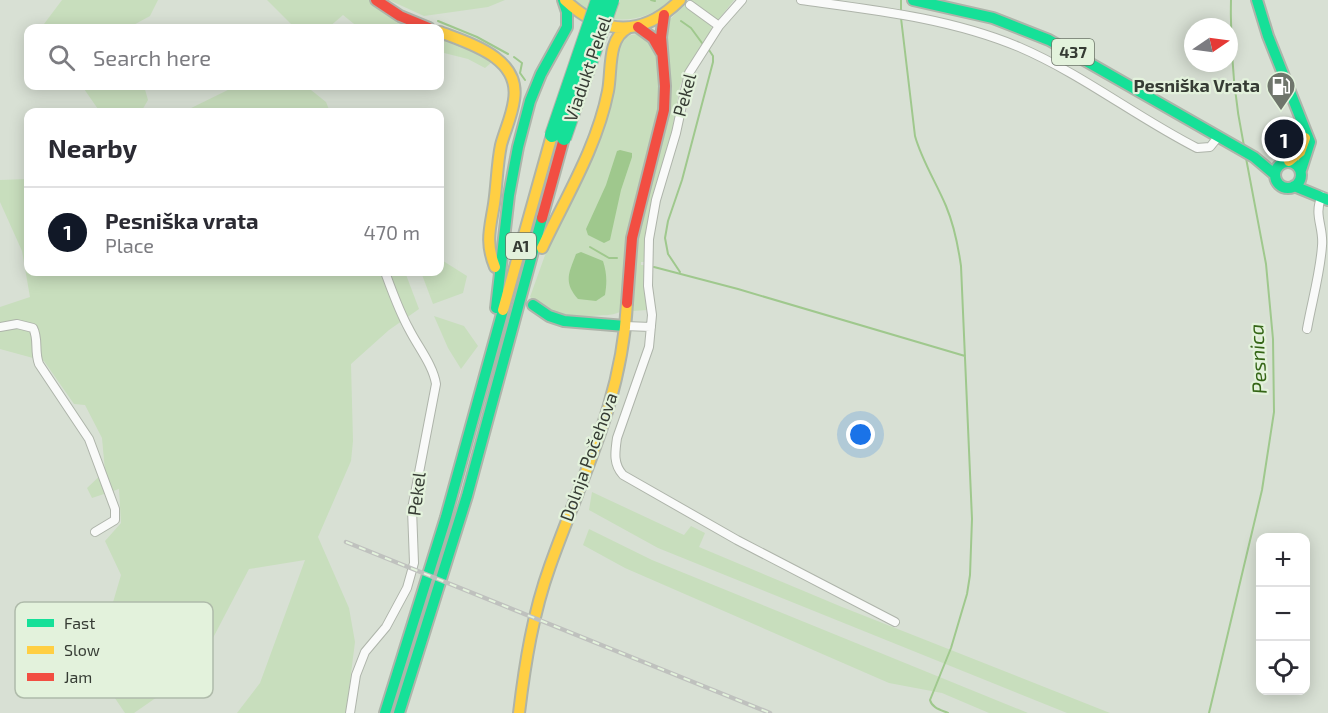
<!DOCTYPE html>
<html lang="en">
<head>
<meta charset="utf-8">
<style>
	body { margin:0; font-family:"Exo 2",sans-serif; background:#f2f2f3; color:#2b2b33 }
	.controls { position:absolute; right:18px; bottom:18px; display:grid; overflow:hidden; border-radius:12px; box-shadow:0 3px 15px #0003 }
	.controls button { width:54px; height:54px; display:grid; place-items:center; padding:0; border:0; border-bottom:2px solid #e1e1e2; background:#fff; color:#2b2b33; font:30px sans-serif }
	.compass { position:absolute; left:1184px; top:18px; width:54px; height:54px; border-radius:50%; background:#fff; box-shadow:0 3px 15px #0003; rotate:77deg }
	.you { position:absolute; left:861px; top:435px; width:21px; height:21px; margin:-15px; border:4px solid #fff; border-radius:50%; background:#1a73e8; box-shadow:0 0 0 9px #1a73e833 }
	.badge { display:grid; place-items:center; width:39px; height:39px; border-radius:50%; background:#111827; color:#fff; font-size:20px; font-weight:700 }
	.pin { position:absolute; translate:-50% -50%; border:3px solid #fff; box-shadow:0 2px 6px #0006 }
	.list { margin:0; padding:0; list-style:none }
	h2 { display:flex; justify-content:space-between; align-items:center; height:78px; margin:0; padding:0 24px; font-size:26px }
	h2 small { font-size:20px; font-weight:400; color:#7c7c81 }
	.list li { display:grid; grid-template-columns:39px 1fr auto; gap:18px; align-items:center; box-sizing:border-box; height:90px; padding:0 24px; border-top:2px solid #e1e1e2 }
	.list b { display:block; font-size:22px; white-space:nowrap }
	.list p { margin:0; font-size:20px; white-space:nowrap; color:#7c7c81 }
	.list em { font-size:20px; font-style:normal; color:#7c7c81 }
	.icon { flex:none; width:33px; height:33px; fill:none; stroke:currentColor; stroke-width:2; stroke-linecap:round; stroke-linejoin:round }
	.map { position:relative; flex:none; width:1328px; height:713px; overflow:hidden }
	.search { position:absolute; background:#fff; box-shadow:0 3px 15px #0003; left:24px; top:24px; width:420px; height:66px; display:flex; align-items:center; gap:15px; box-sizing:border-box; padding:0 21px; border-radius:12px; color:#7c7c81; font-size:22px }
	.panel { position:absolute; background:#fff; box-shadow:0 3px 15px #0003; left:24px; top:108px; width:420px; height:168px; border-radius:12px }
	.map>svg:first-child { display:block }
	.green { fill:#c8debd }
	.water { fill:#9fc88d }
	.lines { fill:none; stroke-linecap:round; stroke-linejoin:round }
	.stream { stroke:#9fc88d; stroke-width:2 }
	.street-casing { stroke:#aeb4aa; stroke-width:10 }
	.fast-casing { stroke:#aeb4aa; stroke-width:14 }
	.slow-casing { stroke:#aeb4aa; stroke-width:14 }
	.jam-casing { stroke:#aeb4aa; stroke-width:14 }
	.street { stroke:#f9faf9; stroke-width:8 }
	.fast { stroke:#16e098; stroke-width:10 }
	.slow { stroke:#ffcf43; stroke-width:10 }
	.jam { stroke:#f24e42; stroke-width:10 }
	.rail-casing { stroke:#bfc1be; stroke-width:4.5 }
	.rail { stroke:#e3f2dc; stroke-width:2; stroke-dasharray:7; stroke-linecap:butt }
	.fast-bridge-casing { stroke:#aeb4aa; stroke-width:16; stroke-linecap:butt }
	.fast-bridge { stroke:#16e098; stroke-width:14 }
	.labels { text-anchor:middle; stroke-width:4.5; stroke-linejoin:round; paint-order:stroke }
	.shield { fill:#e3f2dc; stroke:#6a7366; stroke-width:1.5 }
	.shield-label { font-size:16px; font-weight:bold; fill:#363c34 }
	.street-label { font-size:18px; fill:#363c34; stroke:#e3f2dc }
	.poi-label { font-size:18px; font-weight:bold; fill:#363c34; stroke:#e3f2dc; text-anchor:end }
	.water-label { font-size:20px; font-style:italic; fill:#346516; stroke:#e3f2dc }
	.key { fill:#e3f2dc; stroke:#afbbaa; stroke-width:1.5 }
	.key-label { font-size:16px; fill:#363c34 }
</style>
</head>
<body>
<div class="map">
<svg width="1328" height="713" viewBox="0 0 1328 713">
	<rect width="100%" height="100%" fill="#d8e0d4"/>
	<path class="green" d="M62,0h96l-8,16 -22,12h-87z
		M267,0h102l49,28h-59l-16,-13 -15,13h-33z
		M389,0h116l-17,7 -64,9z
		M574,0h96c-27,26 -68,26 -96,0z
		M689,0h45l-16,20 -7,-3z
		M685,5l25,18 2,6 -23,35 -9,22 -10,56 -19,65 -7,55h-3v3h3l3,45 -14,1 2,-52 5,-40 30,-119 -1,-39 -5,-24 3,-15z
		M638,34c27,10 24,57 21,81l-31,119 -8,78c-9,4 -18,3 -28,4 -28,3 -41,-3 -62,-19l90,-251c3,-9 8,-11 18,-12z
		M440,38l51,21 1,3 -7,6 -17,-9 -28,-7z
		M82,86h62l4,14 -7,12h-41z
		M236,86h70l20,16 4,10h-147z
		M28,179v93h377l14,37 -30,21 -38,34 2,77 -2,20 -33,76 31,71 6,34 -9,71h-109l23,-30 45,-123 -56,9 -35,67 -41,50 -39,27h-9l-31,-46 27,-92 -16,-34 16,-18 -2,-34 -27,9 -5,-10 18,-17 -3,-33 -17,-33 -11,-1 -30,-43 -44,-12v-42l30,-10 -8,-46 -22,-49v-22z
		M440,259l27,17 -4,17 -30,11 -12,-32h19z
		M434,316l30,10 14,20 -17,23 -13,-21z
		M592,492l92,43 7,-9 14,7 -6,14 143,60 268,106h-43l-409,-165 -69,-38z
		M589,529l63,31 376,153h-39l-47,-20 -53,-10 -264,-115 -42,-23z"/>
	<path class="water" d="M620,150l12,3v4l-11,33 -11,50 -6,3 -16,-8 -2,-6 20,-44 11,-34z
		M581,252l22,9c4,12 4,22 2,34l-9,6 -18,-2c-15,-17 -9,-26 -2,-45z"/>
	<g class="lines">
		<path class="stream" d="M651,0l4,1
			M1231,0c-1,49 3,98 13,146
			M901,12v-12
			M901,18l14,118c7,25 21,46 31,70 8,19 12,39 15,60l11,253 -2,56 -3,19 -16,54 -21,52c2,8 11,10 18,13
			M438,21l39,16 31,17
			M681,21l10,7 11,15
			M514,57l8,6 -2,10 5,7
			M590,247l19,11h8
			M654,267l84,22 227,67
			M680,272l-12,-18 -3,-16 3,-17 14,-41 31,-118v-6l-4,-6
			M1209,713l53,-223 12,-78 -1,-73 -7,-75 -20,-106"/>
		<g class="street-casing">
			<path id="street" d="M742,0l-23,26 -30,47 -13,60 -20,67 -7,39 -1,47 4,29 -3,32 -32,91c-2,14 -4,26 6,37l114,65 158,82
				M801,0c73,10 149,18 218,47 63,27 117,70 178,101l13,-1 8,-10
				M690,5l29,21
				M625,326l26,1
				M0,327l17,-3 16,4c6,11 1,23 6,36l50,75 26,70v11l-20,12
				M1307,329c5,-28 13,-55 15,-83 2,-19 -9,-31 0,-50
				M350,713l6,-38 9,-23 21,-25 21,-39 7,-25 -2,-54 24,-125c-3,-19 -18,-37 -27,-55 -10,-18 -17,-38 -24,-57"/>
		</g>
		<g class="fast-casing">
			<path id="fast" d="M913,0l80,18 56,22 205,117 20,17
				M1257,0l11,36 42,106 -9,28
				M1275 175a13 13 0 1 1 26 0a13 13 0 1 1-26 0Z
				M1294,186l34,14
				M533,305l16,11 15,5 61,5
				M496,308l13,-113 9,-48 12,-46 11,-27 26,-47v-15l-4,-12
				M385,713l61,-196 57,-207
				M399,713l68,-217 75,-278"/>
		</g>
		<g class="slow-casing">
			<path id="slow" d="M565,0c38,36 78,37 115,0
				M440,32c31,12 81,26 74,68 -2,16 -9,30 -13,45 -4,19 -4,39 -7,59 -4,25 -9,38 1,63
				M1289,161l11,-9 5,-14
				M542,248c24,-51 55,-101 66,-157 4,-20 -1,-53 20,-63
				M503,310l49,-175
				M519,713c6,-50 14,-100 31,-147 32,-90 72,-165 77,-263"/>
		</g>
		<g class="jam-casing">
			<path id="jam" d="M376,0l24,16 29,12
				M638,27l15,11 8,14
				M542,218l22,-80
				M627,303l5,-65 32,-128 1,-24 -4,-49 3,-22"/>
		</g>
		<use href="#street" class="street"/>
		<use href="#fast" class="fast"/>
		<use href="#slow" class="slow"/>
		<use href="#jam" class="jam"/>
		<g class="rail-casing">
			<path id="rail" d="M346,542l424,171"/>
		</g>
		<use href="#rail" class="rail"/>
		<g class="fast-bridge-casing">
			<path id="fast-bridge" d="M552,135l46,-135
				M564,138l48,-138"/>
		</g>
		<use href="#fast-bridge" class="fast-bridge"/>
	</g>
	<defs>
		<g id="fuel-pin" transform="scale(1.5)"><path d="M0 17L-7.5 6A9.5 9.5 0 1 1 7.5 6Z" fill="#6f756c" stroke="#e3f2dc"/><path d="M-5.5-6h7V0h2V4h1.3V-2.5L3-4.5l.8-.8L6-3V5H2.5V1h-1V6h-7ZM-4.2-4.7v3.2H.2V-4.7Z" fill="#fff"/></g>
	</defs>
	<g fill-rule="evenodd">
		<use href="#fuel-pin" x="1281" y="86"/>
	</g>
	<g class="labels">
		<g class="shield">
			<rect x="1052" y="39" width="42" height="26" rx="4.5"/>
			<rect x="506" y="233" width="30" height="26" rx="4.5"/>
		</g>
		<g class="shield-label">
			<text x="1073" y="58">437</text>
			<text x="521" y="252">A1</text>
		</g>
		<g class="street-label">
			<text transform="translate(588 69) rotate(-71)" y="6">Viadukt Pekel</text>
			<text transform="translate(685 95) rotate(-75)" y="6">Pekel</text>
			<text transform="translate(589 457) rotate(-70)" y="6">Dolnja Počehova</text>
			<text transform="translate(417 494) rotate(-83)" y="6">Pekel</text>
		</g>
		<g class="poi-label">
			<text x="1260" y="92">Pesniška Vrata</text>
		</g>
		<g class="water-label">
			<text transform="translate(1258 359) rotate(-93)" y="7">Pesnica</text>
		</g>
	</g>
	<rect x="15" y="602" width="198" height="96" rx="9" class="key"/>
	<rect x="27" y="619" width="27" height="8" fill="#16e098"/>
	<rect x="27" y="646" width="27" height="8" fill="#ffcf43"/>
	<rect x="27" y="673" width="27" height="8" fill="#f24e42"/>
	<g class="key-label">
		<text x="64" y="629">Fast</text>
		<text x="64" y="656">Slow</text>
		<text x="64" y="683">Jam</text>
	</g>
</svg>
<div class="controls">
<button>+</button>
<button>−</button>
<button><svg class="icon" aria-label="locate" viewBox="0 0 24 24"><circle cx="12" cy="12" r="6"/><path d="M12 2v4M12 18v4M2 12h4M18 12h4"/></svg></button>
</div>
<svg class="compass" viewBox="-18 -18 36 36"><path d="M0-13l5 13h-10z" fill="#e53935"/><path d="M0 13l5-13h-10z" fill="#7c7c81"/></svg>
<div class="you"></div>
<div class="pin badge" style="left:1284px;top:139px">1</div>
<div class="search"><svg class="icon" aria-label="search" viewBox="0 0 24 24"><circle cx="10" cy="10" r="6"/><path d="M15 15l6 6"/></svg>Search here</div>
<section class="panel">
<h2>Nearby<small></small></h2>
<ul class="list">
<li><span class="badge">1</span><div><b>Pesniška vrata</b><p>Place</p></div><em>470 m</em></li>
</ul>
</section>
</div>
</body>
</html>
